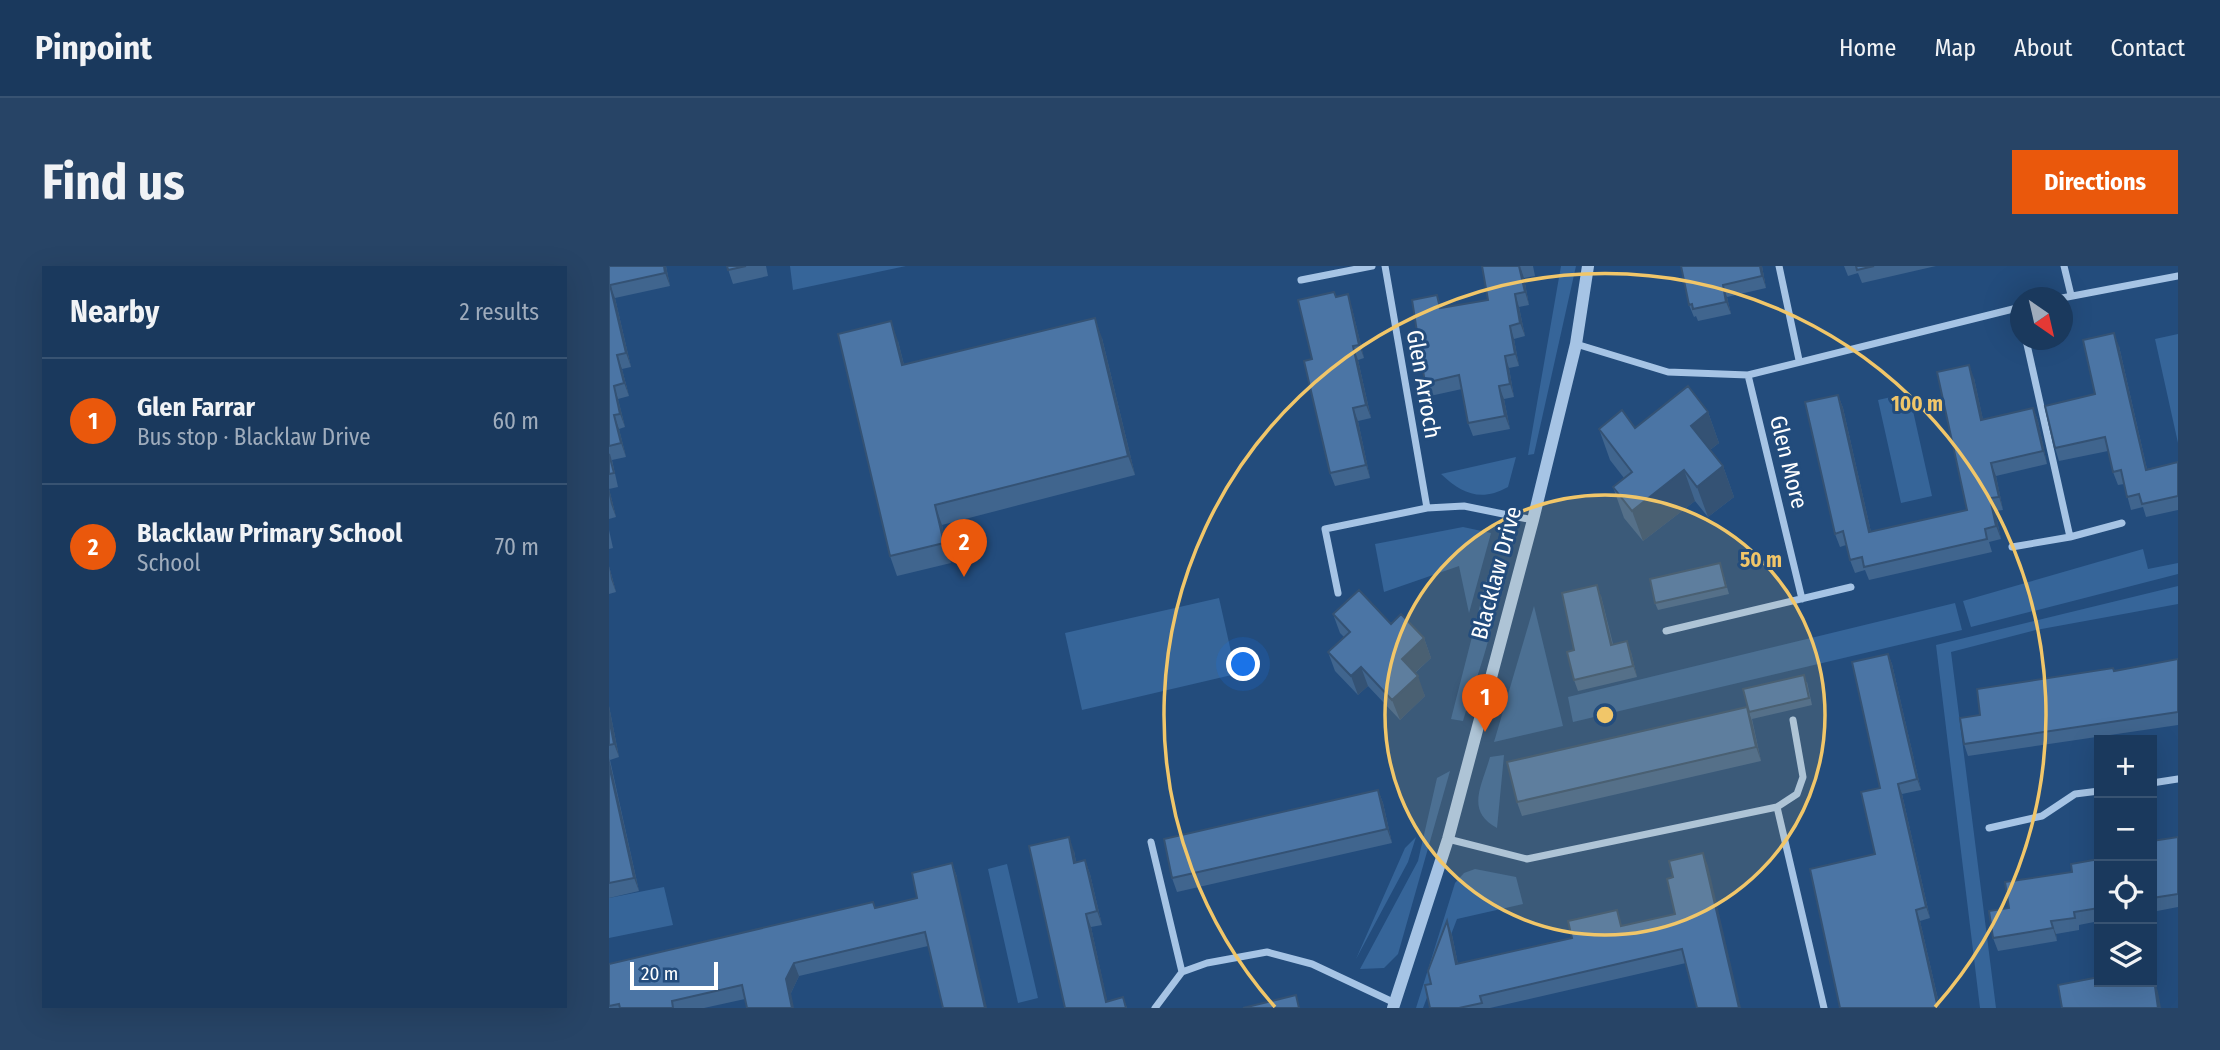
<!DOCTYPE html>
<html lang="en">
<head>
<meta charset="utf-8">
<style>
	body { margin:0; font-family:"Fira Sans Condensed",sans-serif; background:#274466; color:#f1f3f6 }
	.controls { position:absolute; right:21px; bottom:21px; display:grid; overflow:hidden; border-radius:0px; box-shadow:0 7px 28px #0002 }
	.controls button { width:63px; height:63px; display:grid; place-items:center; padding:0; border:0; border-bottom:2px solid #385372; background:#1a395d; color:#f1f3f6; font:35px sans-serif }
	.compass { position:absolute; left:1401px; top:21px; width:63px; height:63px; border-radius:50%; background:#1a395d; box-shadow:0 7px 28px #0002; rotate:146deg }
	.scale { position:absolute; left:21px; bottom:18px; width:88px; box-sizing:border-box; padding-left:7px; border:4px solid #fff; border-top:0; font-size:19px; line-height:24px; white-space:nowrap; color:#fff; -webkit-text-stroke:5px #234c7c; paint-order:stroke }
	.you { position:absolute; left:635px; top:399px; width:24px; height:24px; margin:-18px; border:5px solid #fff; border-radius:50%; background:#1a73e8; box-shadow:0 0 0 10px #1a73e833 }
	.badge { display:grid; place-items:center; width:46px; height:46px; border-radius:50%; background:#ea580c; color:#fff; font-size:23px; font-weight:700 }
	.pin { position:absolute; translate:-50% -58px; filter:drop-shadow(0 2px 4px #0008) }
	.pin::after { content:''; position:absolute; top:37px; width:24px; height:21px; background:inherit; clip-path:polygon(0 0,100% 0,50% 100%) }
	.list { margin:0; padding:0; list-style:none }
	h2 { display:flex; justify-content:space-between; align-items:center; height:91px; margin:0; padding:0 28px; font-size:30px }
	h2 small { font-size:23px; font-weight:400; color:#9facbc }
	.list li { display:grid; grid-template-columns:46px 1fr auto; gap:21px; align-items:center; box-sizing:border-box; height:126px; padding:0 28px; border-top:2px solid #385372 }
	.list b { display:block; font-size:26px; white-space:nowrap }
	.list p { margin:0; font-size:23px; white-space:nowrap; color:#9facbc }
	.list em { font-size:23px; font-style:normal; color:#9facbc }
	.icon { flex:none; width:38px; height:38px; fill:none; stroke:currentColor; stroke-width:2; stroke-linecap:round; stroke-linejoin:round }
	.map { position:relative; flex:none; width:1569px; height:742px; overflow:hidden; border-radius:0px }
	header { display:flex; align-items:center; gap:42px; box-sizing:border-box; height:98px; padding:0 35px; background:#1a395d; border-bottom:2px solid #385372 }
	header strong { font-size:33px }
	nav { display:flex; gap:38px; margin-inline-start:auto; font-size:24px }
	.intro { display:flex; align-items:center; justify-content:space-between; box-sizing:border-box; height:168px; padding:0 42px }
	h1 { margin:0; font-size:49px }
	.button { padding:18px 32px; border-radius:0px; background:#ea580c; color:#fff; font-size:24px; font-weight:700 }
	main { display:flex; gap:42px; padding:0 42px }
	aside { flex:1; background:#1a395d; border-radius:0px; box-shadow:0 7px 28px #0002 }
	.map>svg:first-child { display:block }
	.green { fill:#366599 }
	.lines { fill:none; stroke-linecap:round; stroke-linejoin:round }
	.minor { stroke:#a6c4e5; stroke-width:7 }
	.tertiary { stroke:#a6c4e5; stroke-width:12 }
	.wall { fill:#40658e }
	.shaded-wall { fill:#345274 }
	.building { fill:#4b75a5; stroke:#345274; stroke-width:2 }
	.ring { fill:none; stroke:#f1c669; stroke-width:3.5 }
	.labels { text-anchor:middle; stroke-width:6; stroke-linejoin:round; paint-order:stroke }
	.street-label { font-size:23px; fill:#fff; stroke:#234c7c }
	.centre { fill:#f1c669; stroke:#234c7c; stroke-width:3.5 }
	.ring-label { font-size:21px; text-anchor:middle; font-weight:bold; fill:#f1c669; stroke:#234c7c; stroke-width:6; stroke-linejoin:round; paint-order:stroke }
</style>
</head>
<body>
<header>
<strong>Pinpoint</strong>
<nav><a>Home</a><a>Map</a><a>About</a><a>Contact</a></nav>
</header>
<div class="intro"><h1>Find us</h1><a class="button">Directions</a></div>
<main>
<aside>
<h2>Nearby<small>2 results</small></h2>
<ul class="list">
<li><span class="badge">1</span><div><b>Glen Farrar</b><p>Bus stop · Blacklaw Drive</p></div><em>60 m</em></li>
<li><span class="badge">2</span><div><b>Blacklaw Primary School</b><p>School</p></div><em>70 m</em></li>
</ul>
</aside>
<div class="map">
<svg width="1569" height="742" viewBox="0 0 1569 742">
	<rect width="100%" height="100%" fill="#234c7c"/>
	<path class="green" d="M181,0h116l-113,24z
		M952,0h15l-42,188 -6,1z
		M1569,68v109l-23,-104z
		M1300,127l23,103 -31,7 -23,-103z
		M907,191l-8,30c-27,15 -46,7 -67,-13z
		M854,261l28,6 -22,80 -10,-47 -75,26 -9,-48z
		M1534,283l5,20 30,-6v11l-207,53 -8,-26z
		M888,291c7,55 -19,113 -34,164l-12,-2 36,-141z
		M1569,320v18l-142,26 -85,22 45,356h-16l-44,-363z
		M610,332l17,76 -154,36 -17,-77z
		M1346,337l7,27 -389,92 -5,-25z
		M925,340l29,120 -69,16z
		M895,489l-7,73c-32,-17 -15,-42 -7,-71z
		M841,505l-52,183 -14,14 -24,1 58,-108 19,-83z
		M807,571l-8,25 -52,97 49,-111z
		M398,598l31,134 -20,5 -30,-134z
		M866,603l41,8 7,27 -66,15 -34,89h-7l39,-125 9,-10z
		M55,621l9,38 -64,13v-40z"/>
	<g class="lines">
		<path class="minor" d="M776,0l42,242
			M1170,0l20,94
			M1455,0l7,29
			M692,14l71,-14
			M1453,32l116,-22
			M1417,74l44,197
			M967,78l92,28 80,3 273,-68
			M1139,109l54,224
			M1403,281l58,-10 52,-14
			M729,327l-13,-64 102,-21 37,-2 69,14
			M1057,365l185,-44
			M1543,517l26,-4
			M1168,541l47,201
			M1380,562l53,-12 33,-22 24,-3
			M839,573l79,20 250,-52 20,-13 6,-17 -10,-57
			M542,576l31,130
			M546,742l27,-36 25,-9 60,-11 45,12 83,39"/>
		<path class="tertiary" d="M784,742l55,-169 85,-319 43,-176 12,-78"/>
	</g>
	<path class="wall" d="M0,0h57l4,20 -55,12 16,69 -9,2 7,27 -11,3 7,28 -6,2 7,28 -14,3 6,27 -9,2 7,28 -7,2z
		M118,0h39l2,10 -35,8z
		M873,0h51l2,10 -11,2 5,27 -10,2 6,29 -11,3 5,27 -10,2 5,29 -10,2 6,30 -37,7 -5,-13 -6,-34 -32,7 -5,-13 12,-88 5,13 46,-8z
		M1072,0h81l4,22 -39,9 4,17 -33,7 -2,-5 -2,1 -5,-12z
		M1235,0h92l-74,17 -4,-10 -10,3z
		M725,26l2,5 16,11 12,50 -6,2 13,58 -13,3 12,57 -35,8 -5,-13 -18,-114z
		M493,72l33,137 -193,50 9,38 -54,13 -7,-20 8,-215 6,24z
		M1510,80l28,123 31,-7v48l-32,7 -3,-10 -12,3 -7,-26 -6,1 -5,-13 -5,-21 -49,10 -4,-13 40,-54z
		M1365,112l9,42 50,-12 5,13 9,43 -51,12 7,34 -8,1 6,28 -12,3 3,10 -123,28 -4,-10 -10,3 -5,-13 -4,-15 -6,2 -5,-13 3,-139 5,13 28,124 96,-22z
		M1099,146l11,31 -9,7 13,16 11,31 -26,20 -13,-16 -52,40 -19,-23 -11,-31 11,-9 -14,-18 -11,-31 36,-1z
		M0,264l4,18 -4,1z
		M1111,297l9,31 -71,16 -3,-7z
		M0,300l7,26 -7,2z
		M992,330l12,48 18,8 6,25 -59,14 -4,-11v-30z
		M724,348l58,10 33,14 7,20 -16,15 10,23 -25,24 -32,-34 -10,9 -23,-24 -7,-19 16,-15 -4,-4z
		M1279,388l4,10 29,126 -19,4 28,124 -10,3 20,87h-100l35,-154z
		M1569,393v66l-210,31 -4,-12 16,-29 133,-47 1,3z
		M1198,416l5,23 -60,14 9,42 -239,55 -5,-14z
		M0,440l10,51 -9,3 29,131 -30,7z
		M769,524l5,13 9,40 -215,49 -5,-14z
		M1569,571v70l-26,5v-71z
		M465,585l2,11 9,-2 5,14 12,51 -11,2 16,74 16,-4 4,11h-62z
		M1490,593v62l-20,4v5l-23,4 1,7 -59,10 -5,-13 16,-30 63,-36z
		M343,597l5,14 -29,69 -129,30 -8,17 -46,6 -41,9h-95v-44l264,-62 2,6 42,-10z
		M1099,600l-22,97 -196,45h-60l1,-24 16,-63 5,14 6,29 217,-50z"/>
	<path class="shaded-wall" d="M55,0h2l4,20 -5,-13z
		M911,0l4,12 5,27 -4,-13z
		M1151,0h2l4,22 -4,-12z
		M1,19l5,13 16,69 -5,-14z
		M1114,19l4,12 4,17 -5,-12z
		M739,28l4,14 12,50 -5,-13z
		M906,28l4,13 6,29 -5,-13z
		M486,52l7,20 33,137 -7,-19z
		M282,55l7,20 11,44 -7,-20z
		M901,60l4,13 5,27 -4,-12z
		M1505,67l5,13 31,137 -4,-13z
		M744,80l5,14 13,58 -5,-13z
		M8,89l5,14 7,27 -5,-13z
		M896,90l4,12 5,29 -4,-13z
		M1360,99l5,13 12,55 -5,-13z
		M5,120l4,13 7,28 -5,-13z
		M890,120l5,13 6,30 -5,-13z
		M1229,129l5,13 31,137 -5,-13z
		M744,142l5,13 12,57 -4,-13z
		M1424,142l5,13 9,43 -4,-13z
		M1099,146l11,31 -17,13 -11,-30z
		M5,149l5,14 7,28 -5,-14z
		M1382,197l5,13 7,34 -4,-13z
		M1114,200l11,31 -26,20 -11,-30z
		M1075,204l11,31 -52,40 -11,-30z
		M0,222l7,29 -5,-13 -2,-9z
		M1381,232l5,13 6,28 -5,-13z
		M326,239l7,20 9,38 -7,-20z
		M0,300l7,26 -5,-13z
		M988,319l4,11 14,60 -4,-11z
		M815,372l7,20 -22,20 -7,-19z
		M1018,375l4,11 6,25 -4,-11z
		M1279,388l4,10 29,126 -4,-11z
		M752,401l7,19 -10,9 -7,-19z
		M809,410l7,20 -25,24 -8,-20z
		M0,440l10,51 -5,-13 -5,-26z
		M1138,441l5,14 9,40 -5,-14z
		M0,492l30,133 -5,-13 -25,-113z
		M1289,518l4,10 28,124 -4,-11z
		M769,524l5,13 9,40 -5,-14z
		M460,571l5,14 5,26 -5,-14z
		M1094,587l5,13 33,142h-2z
		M476,594l5,14 12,51 -5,-14z
		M343,597l5,14 30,131h-2z
		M1307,644l4,11 20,87h-2z
		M477,648l5,13 18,81 -3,-6z
		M838,655l5,14 9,43 -5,-14z
		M1442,655l5,13 1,7 -4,-13z
		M185,697l5,13 -8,17 3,15h-2l-6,-29z
		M1545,713l4,13 3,16h-3z"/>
	<path class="building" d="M0,0h55l1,7 -55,12 16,68 -9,2 7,28 -10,3 6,28 -6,1 7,28 -12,3z
		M118,0h19l-18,4z
		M873,0h37l6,26 -10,2 5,29 -10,3 5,28 -10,2 5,28 -11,2 6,30 -37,7 -9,-48 -34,8 -13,-83 25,-5 3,13 48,-8z
		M1072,0h79l2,10 -39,9 3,17 -33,7 -1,-5 -3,1z
		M1247,0h18l-17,4z
		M725,26l2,5 12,-3 11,51 -6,1 13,59 -13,3 13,57 -36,8 -26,-112 8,-2 -14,-59z
		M486,52l33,138 -193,49 9,38 -54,13 -52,-222 53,-13 11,44z
		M1505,67l32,137 32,-8v34l-36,8 -3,-10 -12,3 -6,-27 -8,2 -8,-35 -50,11 -10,-42 50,-12 -12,-54z
		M1360,99l12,55 52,-12 10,43 -52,12 8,34 -9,1 6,28 -11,3 2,10 -123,28 -2,-10 -12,3 -7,-29 -8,3 -30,-132 33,-7 31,137 98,-22 -30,-138z
		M1079,120l20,26 -17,14 32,40 -26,21 -13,-17 -52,41 -19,-24 19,-15 -33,-43 23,-19 13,18z
		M0,188l5,19 -5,1z
		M1111,297l6,24 -71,16 -5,-24z
		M988,319l14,60 16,-4 6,25 -59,14 -7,-28 7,-2 -12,-57z
		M750,324l32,34 10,-10 23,24 -22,21 16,17 -26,24 -31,-33 -10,9 -23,-24 22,-20 -17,-18z
		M1279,388l29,125 -19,5 28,123 -10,3 22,98h-98l-30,-139 65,-15 -14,-62 19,-4 -28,-126z
		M1569,393v53l-214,32 -4,-26 20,-3 -3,-26 136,-21 1,3z
		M1195,409l5,23 -60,14 -6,-23z
		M1138,441l9,40 -239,55 -10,-40z
		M0,452l5,26 -5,1z
		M0,499l25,113 -25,5z
		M769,524l9,39 -215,49 -8,-39z
		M460,571l5,26 11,-3 12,51 -11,3 20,88 17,-5 3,11h-61l-36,-162z
		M1569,571v57l-26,4v-57z
		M1094,587l36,155h-42l-15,-59 -202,47 2,7 -23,5h-29l-5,-23 6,-1 -3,-13 19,-50 9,43 116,-26 -4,-17 49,-11 4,16 54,-12 -8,-35 6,-2 -4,-16z
		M1490,593v49l-25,4 1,6 -24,3 2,7 -60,10 -4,-27 20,-3 -4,-26 67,-10 -1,-8z
		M343,597l33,145h-42l-18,-76 -131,31 -8,16 6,29h-45l-5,-23 -70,16 1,7h-53l-1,-4 -10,2v-42l264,-62 2,6 42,-10 -5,-25z
		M1490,711v5h53v-3h2l4,29h-96l-4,-23z
		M687,729l3,13h-56z"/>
	<circle cx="996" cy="449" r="220" fill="#f1c669" fill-opacity=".12"/>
	<g class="ring">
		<circle cx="996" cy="449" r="220"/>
		<path d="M666 741A441 441 0 1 1 1326 741"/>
	</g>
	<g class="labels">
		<g class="street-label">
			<text transform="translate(815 118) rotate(80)" y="8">Glen Arroch</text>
			<text transform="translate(1180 196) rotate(76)" y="8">Glen More</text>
			<text transform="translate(887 307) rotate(-75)" y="8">Blacklaw Drive</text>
		</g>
	</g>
	<circle cx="996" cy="449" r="10" class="centre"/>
	<g class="ring-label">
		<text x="1308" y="145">100 m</text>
		<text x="1152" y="301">50 m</text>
	</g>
</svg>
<div class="controls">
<button>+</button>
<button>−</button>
<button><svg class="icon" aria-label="locate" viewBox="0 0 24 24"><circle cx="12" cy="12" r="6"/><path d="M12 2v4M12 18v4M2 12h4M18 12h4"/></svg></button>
<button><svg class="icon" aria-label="layers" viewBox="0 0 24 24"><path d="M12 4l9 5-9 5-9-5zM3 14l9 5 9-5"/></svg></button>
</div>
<svg class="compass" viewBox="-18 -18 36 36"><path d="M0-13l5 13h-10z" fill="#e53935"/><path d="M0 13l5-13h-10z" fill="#9facbc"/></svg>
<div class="scale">20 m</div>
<div class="you"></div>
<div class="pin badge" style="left:876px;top:466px">1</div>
<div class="pin badge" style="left:355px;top:311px">2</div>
</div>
</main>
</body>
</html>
